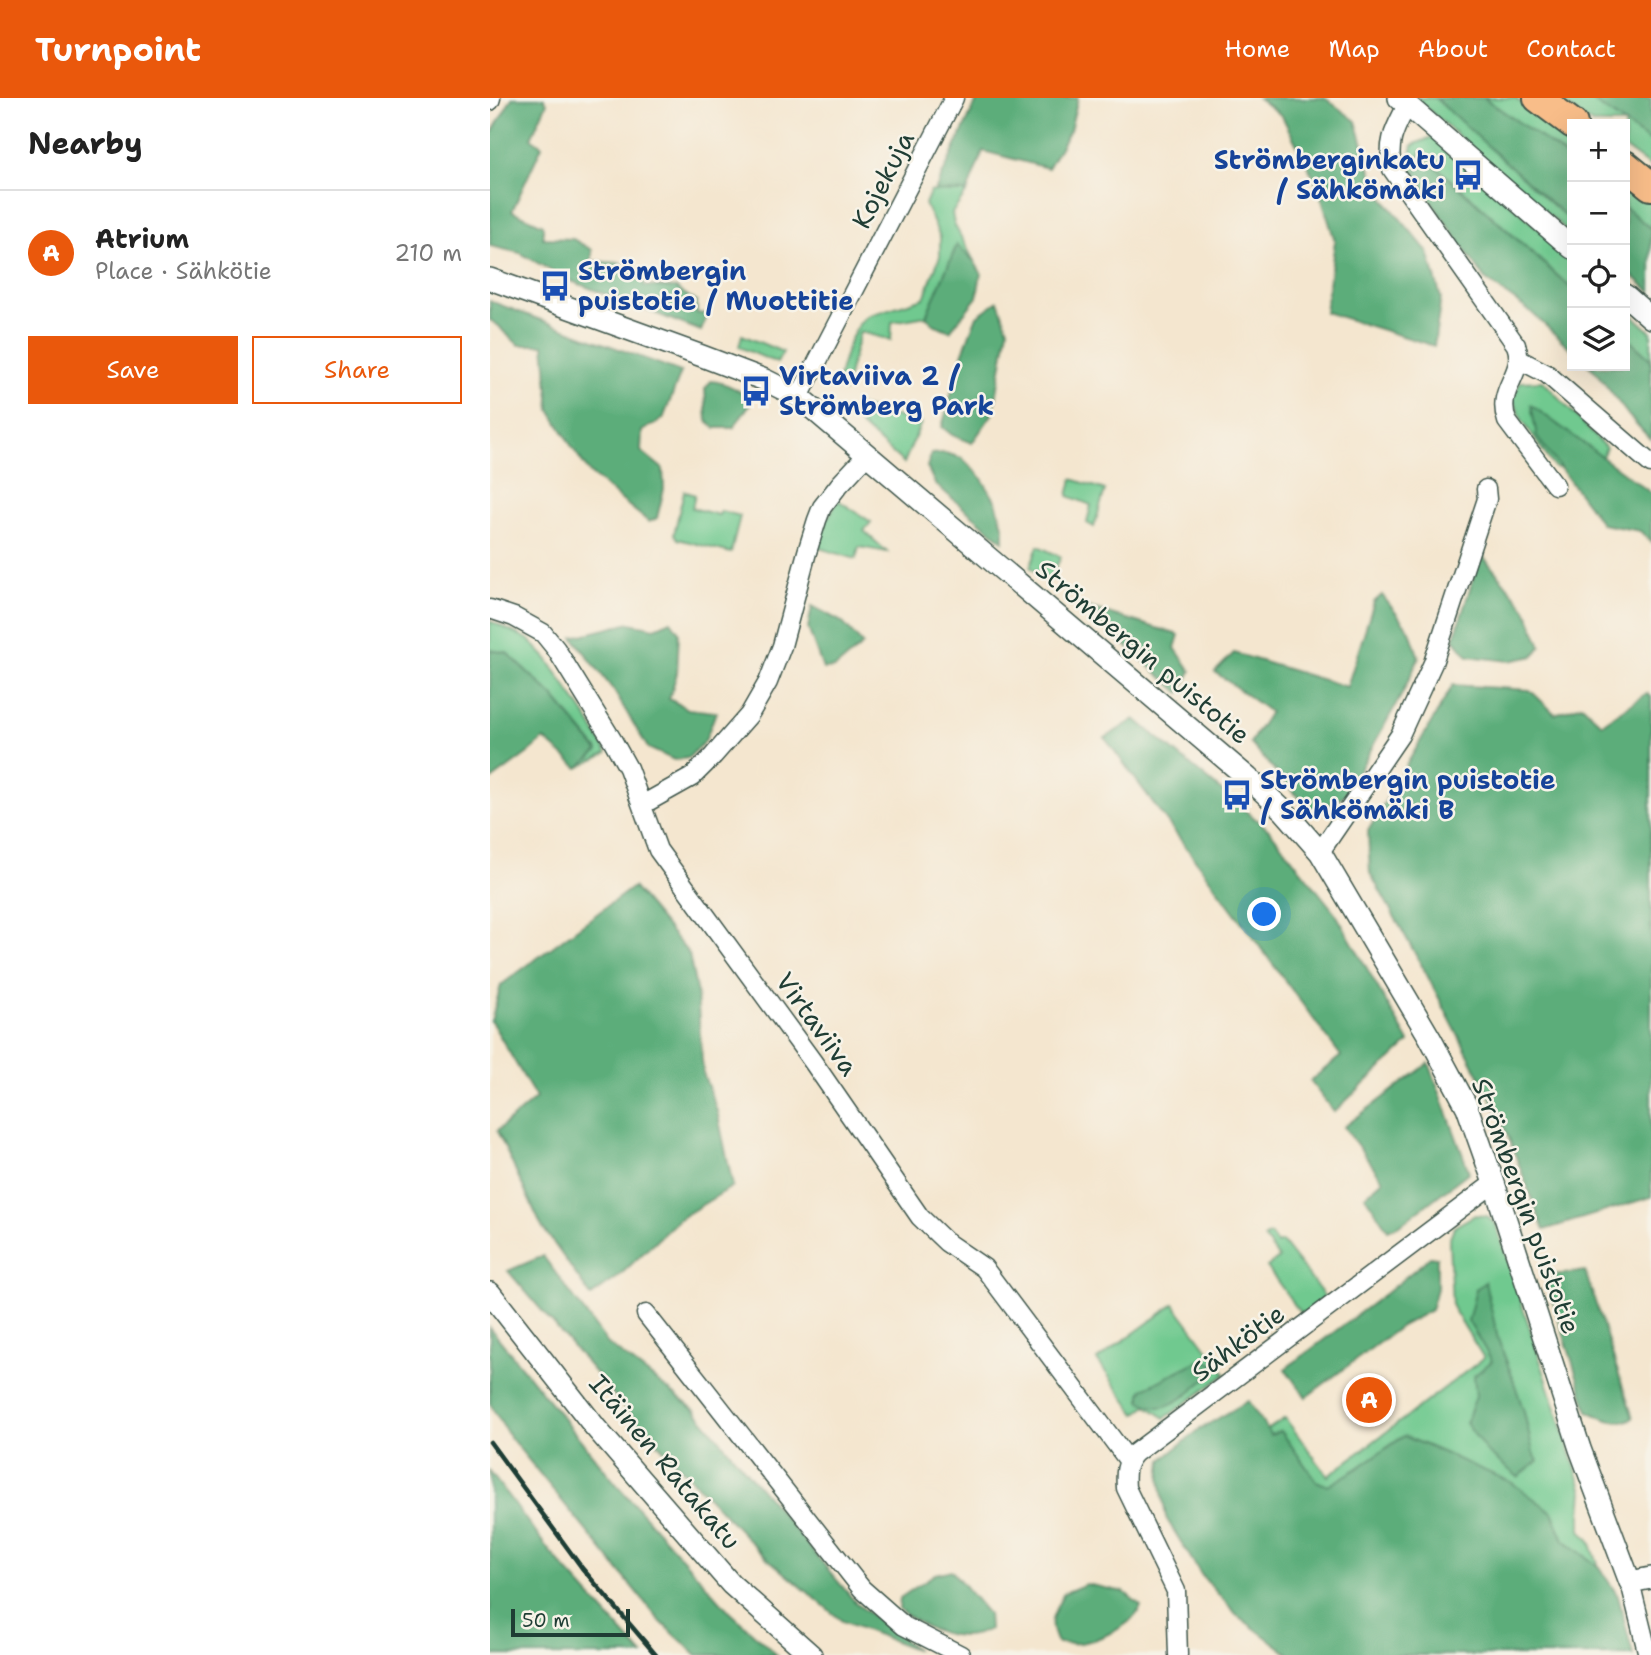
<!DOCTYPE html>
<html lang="en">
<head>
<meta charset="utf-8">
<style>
	body { margin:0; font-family:"Shantell Sans",sans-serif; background:#f6f6f6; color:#222 }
	.controls { position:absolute; right:21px; top:21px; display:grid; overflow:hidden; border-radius:0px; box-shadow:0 7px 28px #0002 }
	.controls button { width:63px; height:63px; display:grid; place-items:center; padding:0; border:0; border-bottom:2px solid #e0e0e0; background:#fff; color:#222; font:35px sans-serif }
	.scale { position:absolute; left:21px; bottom:18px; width:119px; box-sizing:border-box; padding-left:7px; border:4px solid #1f3d34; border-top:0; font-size:19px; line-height:24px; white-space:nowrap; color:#1f3d34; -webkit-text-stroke:5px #f7f3e8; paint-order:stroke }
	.you { position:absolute; left:775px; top:817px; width:24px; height:24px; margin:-18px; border:5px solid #fff; border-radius:50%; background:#1a73e8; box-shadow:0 0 0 10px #1a73e833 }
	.badge { display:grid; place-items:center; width:46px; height:46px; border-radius:50%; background:#ea580c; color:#fff; font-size:23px; font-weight:700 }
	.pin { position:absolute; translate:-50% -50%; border:4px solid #fff; box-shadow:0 2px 7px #0006 }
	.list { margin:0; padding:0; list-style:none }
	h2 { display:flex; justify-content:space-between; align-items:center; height:91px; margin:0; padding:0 28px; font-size:30px }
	h2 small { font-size:23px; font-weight:400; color:#767676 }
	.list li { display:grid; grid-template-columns:46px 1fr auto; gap:21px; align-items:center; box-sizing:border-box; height:126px; padding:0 28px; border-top:2px solid #e0e0e0 }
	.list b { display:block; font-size:26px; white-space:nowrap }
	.list p { margin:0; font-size:23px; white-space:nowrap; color:#767676 }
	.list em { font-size:23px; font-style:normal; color:#767676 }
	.actions { display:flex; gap:14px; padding:21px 28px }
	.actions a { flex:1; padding:16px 0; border:2px solid #ea580c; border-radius:0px; text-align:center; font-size:24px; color:#ea580c }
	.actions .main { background:#ea580c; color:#fff }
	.icon { flex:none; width:38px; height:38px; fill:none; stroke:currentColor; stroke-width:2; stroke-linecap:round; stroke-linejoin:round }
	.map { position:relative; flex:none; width:1161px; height:1557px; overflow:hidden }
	header { display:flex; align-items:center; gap:42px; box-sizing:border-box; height:98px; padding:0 35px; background:#ea580c; color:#fff }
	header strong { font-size:33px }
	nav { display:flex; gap:38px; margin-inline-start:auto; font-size:24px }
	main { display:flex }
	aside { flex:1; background:#fff }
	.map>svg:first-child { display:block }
	.green { fill:#70c98f; stroke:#488362; stroke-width:2 }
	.forest { fill:#5cad7a; stroke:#3e7557; stroke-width:2 }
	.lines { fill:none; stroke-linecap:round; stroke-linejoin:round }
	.minor-casing { stroke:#3f564b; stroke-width:21 }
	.tertiary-casing { stroke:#3f564b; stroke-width:24 }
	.trunk-casing { stroke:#3f564b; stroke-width:32 }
	.minor { stroke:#fff; stroke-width:18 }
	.tertiary { stroke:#fff; stroke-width:21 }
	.trunk { stroke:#f8bd89; stroke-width:28 }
	.rail { stroke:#1f3d34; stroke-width:4.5 }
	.labels { text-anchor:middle; stroke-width:5; stroke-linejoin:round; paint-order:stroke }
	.transit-label { font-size:26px; font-weight:bold; fill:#164399; stroke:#f7f3e8; text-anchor:start }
	.street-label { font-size:26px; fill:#1f3d34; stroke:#f7f3e8 }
</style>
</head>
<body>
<header>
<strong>Turnpoint</strong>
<nav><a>Home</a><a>Map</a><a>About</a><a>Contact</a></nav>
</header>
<main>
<aside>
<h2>Nearby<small></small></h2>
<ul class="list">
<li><span class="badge">A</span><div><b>Atrium</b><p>Place · Sähkötie</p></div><em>210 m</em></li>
</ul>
<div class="actions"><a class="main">Save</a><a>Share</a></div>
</aside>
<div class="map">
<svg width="1161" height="1557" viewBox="0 0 1161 1557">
	<rect width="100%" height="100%" fill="#f7f3e8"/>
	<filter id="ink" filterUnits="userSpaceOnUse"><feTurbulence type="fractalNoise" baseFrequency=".0143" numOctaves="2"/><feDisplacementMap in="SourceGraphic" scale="14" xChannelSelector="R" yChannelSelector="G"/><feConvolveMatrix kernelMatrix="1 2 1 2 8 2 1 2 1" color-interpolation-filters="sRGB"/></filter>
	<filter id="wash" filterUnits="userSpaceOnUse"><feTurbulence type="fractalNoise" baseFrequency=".00686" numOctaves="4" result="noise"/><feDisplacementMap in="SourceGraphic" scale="28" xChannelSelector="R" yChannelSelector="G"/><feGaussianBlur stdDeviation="1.57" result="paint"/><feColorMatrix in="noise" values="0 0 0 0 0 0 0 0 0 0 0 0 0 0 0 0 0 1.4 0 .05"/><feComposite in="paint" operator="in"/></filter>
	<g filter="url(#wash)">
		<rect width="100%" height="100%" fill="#f4e6cf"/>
		<path class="green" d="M925,0h20l137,124v13z
			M994,0h31l4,3 53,40v21l-18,-15z
			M1066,0h32l63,44v25l-26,-19v-24h-33z
			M942,39l86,73 54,50v29l-102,-93 -50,-42 -5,24 -6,-13 4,-20z
			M1135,83l26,20v28l-26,-22z
			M445,93l32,1 -15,21 2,11 20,37 -17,-16 -31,71 -34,6 -1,18 -31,-8 -16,59 -6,-12c6,-19 13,-52 29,-63l57,-18 16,-42v-19l-15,-33 5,-12z
			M1135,210l26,24v28l-26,-24z
			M252,237l41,17 -6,11 -38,-16z
			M1053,283l63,67 -4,9 -70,-51 5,31 24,32 -7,-2 -32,-47 -9,-21 7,-17z
			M366,307l65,18 -17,40 -44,-38 -5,-8z
			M582,381l33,11 -11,37 -7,-4 4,-18 -23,-9z
			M194,393l11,4 -3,13 27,7 2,-4 19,5 -9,37 -53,-14 -4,-5z
			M348,402l33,22 -7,9 23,21 -28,-5 -3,12 -37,-11 6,-25z
			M548,448l23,11 -9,18 -7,4 -15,-12z
			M0,523l38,18 19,20 41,60 19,34 -29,15 20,-18 -45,-54 -46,-43 -17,-3z
			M985,1117l12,1 9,9 87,266 -2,23v16l9,11 9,26 -35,-27 -12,-28 -97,-54 -51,-22 -46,32 -30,18 -12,-5 -35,-50 -10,4 -4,-5 18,-12 43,58 156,-118 -32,-51 -3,-67 5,-13z
			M780,1136l7,10 4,-2 2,1 42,54 -23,18 -35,-48 12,-9 -15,-20z
			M684,1206l52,70 -61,44 -18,-12 -11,8 -39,-54z"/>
		<path class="forest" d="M22,0h32l3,5 -16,35 11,8 -30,65 31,14v13l30,1 19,11v11l28,2 25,11 -1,12 32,2 21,14v11l11,1 -7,17 -135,-52 -46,-26 -30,-7v-110z
			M488,0h100l-8,32 -22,38 -65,-17 -16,41 -32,-1z
			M768,0h67l31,23 21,70 51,61 13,46 -7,48 -109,-34 10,-71 -18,-57 -35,-68z
			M945,0h49l70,49 18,15v60z
			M1098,0h63v44z
			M931,55l151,136v61l-40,-37 -47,-34 -70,-101z
			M1135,109l26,22v63l-26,-23z
			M467,147l17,16 7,12 -4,24 -27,34 -17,-7 -7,-8z
			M0,203l191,71 -18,47 -21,12 -1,20 22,18 1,20 -7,29 -8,4 -30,-24 -29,-25 -18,-26 -22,-37 -6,-65h-25l-15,-13 -5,-6 -9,-6z
			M508,203l10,28 -14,81 -1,3 -21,30 -20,-8 -10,-8 21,-75 14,-36z
			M1135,238l26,24v80l-22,-24 -34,-45 -6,-5h36z
			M221,283c13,1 34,10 40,22l-18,25h-18l-8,-7 -2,-32z
			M1041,307l120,88v49l-11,-11 -38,-7 -65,-87z
			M455,355l17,5 19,19 15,25 8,27 -1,12 -68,-57 -8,-17 4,-13z
			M991,456l45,55 15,37 -7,10 -25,5 -41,-5 -14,-17z
			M892,497l28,36 9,27 -17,36 -56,100 -23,15 -15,-1 -58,-65 20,-31 -55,-40 19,-19 113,34 27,-85z
			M588,506l101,31 -4,13 16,23 -11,22z
			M322,508l30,16 21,23 -28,23 -12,1 -15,-41z
			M181,523l8,11 -2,41 -8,26 19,10 28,3 -11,29 -17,17 -14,2 -26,-12 -34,-57 -41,-54 57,-14 25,5z
			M0,552l17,3 46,43 45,55 -20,17 -34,-29 -16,14 -38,28z
			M963,587l77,5 25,24 27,-9 20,19 45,-31 4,4v500l-107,33 -43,-112 -75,-145 -56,-100 -2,-42z
			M645,621l135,112 66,83 73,128 -75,70 -24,-31 31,-25 -236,-318z
			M143,789l56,67 8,40 6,79 14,38 16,75 -54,33 -61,58 -27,19 -50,-71 -44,-94 39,-33 -45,-77 10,-36z
			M939,965l40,109 -69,53 -12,5 -23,-34 18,-16 -39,-53z
			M53,1158l65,88 87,66 161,193 61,47 -75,-29 -82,-69 -129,-137 -123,-144z
			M940,1159h7v31l-6,22 -30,16 -95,71 -21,-28 101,-76z
			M1095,1173l48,147c-16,8 -30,1 -45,-7l-40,-126 6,-10z
			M995,1184l13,57 13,34 13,39 9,40 5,9 -20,16 -31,-25 -21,-29 10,-27 -2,-20 18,-15 -24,-40 8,-32z
			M0,1230l127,157 113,127 47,43h-80l-37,-34 -151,-185 -19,-32z
			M712,1262l11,3 1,7c-12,13 -38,38 -57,37 -6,0 -11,-3 -16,-6v-7l2,-5c21,-9 37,-21 59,-29z
			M758,1303l23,34 10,-4 35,50 12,5 30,-18 46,-32 107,46 41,30 12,28 35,27 19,29 15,59h-343l-52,-39 -36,-40 -36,-58 -6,-39 2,-19 38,-31z
			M0,1374l61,81 92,102h-153z
			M461,1472l37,44 1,15c-29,17 -66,0 -90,-20l1,-11 35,-24z
			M596,1486l38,8 17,14c-6,19 -42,34 -61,37 -8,1 -16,0 -23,0 -11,-23 -4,-28 7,-50z"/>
	</g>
	<g filter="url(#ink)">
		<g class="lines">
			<g class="minor-casing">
				<path id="minor" d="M0,3l1,-3
					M917,7c-12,24 -20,35 -15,64l124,176c11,29 -21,42 -9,76l48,64
					M1030,262l27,14 104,90
					M309,299l155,-299
					M0,511l24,8 29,16 13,16 57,92 15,27 30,82 155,212 107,155 26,25 38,26 144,192
					M152,707l50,-28 21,-21 36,-41 19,-33 14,-36 25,-94 10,-32 5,-13 18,-23 27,-29
					M830,754l80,-117 33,-72 54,-164 -1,-10
					M156,1216l216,275 42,37 57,29
					M1140,1484l18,73
					M688,1557l-2,-64 -50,-103c-1,-15 -1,-24 9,-35l359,-270"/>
			</g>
			<g class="tertiary-casing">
				<path id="tertiary" d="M909,0l173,150
					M0,181l212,77 63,24 34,17 449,381 36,33 36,41 110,186 37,69 27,76 86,266 50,133 21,-4
					M1135,197l26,23
					M0,1195l105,134 136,157 80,71"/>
			</g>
			<g class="trunk-casing">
				<path id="trunk" d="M1048,0l35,26
					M1135,67l26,21"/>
			</g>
			<use href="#minor" class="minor"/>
			<use href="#tertiary" class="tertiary"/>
			<use href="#trunk" class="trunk"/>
			<path class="rail" d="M0,1344l92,126 74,87"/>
		</g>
	</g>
	<defs>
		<g id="bus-bare" transform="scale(2.415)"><path d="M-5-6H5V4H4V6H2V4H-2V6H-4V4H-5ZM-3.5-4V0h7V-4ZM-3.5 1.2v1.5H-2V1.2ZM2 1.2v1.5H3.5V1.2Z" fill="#1a4fb4" stroke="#f7f3e8" stroke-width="2.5" paint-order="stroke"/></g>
	</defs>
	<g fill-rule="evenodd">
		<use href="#bus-bare" x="978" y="77"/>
		<use href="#bus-bare" x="65" y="188"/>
		<use href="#bus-bare" x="266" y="293"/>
		<use href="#bus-bare" x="747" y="697"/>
	</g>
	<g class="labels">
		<g class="transit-label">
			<text x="955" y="71" text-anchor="end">Strömberginkatu<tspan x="955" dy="30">/ Sähkömäki</tspan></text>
			<text x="88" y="182">Strömbergin<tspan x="88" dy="30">puistotie / Muottitie</tspan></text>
			<text x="289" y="287">Virtaviiva 2 /<tspan x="289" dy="30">Strömberg Park</tspan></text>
			<text x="770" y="691">Strömbergin puistotie<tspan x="770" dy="30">/ Sähkömäki B</tspan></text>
		</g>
		<g class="street-label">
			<text transform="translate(393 82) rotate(-63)" y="9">Kojekuja</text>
			<text transform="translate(653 554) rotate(40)" y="9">Strömbergin puistotie</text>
			<text transform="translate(327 926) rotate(54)" y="9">Virtaviiva</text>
			<text transform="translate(1036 1108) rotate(70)" y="9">Strömbergin puistotie</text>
			<text transform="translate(748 1245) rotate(-37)" y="9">Sähkötie</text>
			<text transform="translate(175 1364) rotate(50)" y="9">Itäinen Ratakatu</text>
		</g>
	</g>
</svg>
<div class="controls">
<button>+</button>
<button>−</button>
<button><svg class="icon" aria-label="locate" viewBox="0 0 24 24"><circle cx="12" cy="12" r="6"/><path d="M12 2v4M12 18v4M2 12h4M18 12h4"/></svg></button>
<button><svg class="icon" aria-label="layers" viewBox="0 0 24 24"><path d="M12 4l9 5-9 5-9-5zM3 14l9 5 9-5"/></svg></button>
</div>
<div class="scale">50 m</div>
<div class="you"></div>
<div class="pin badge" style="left:879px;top:1302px">A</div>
</div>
</main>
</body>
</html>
